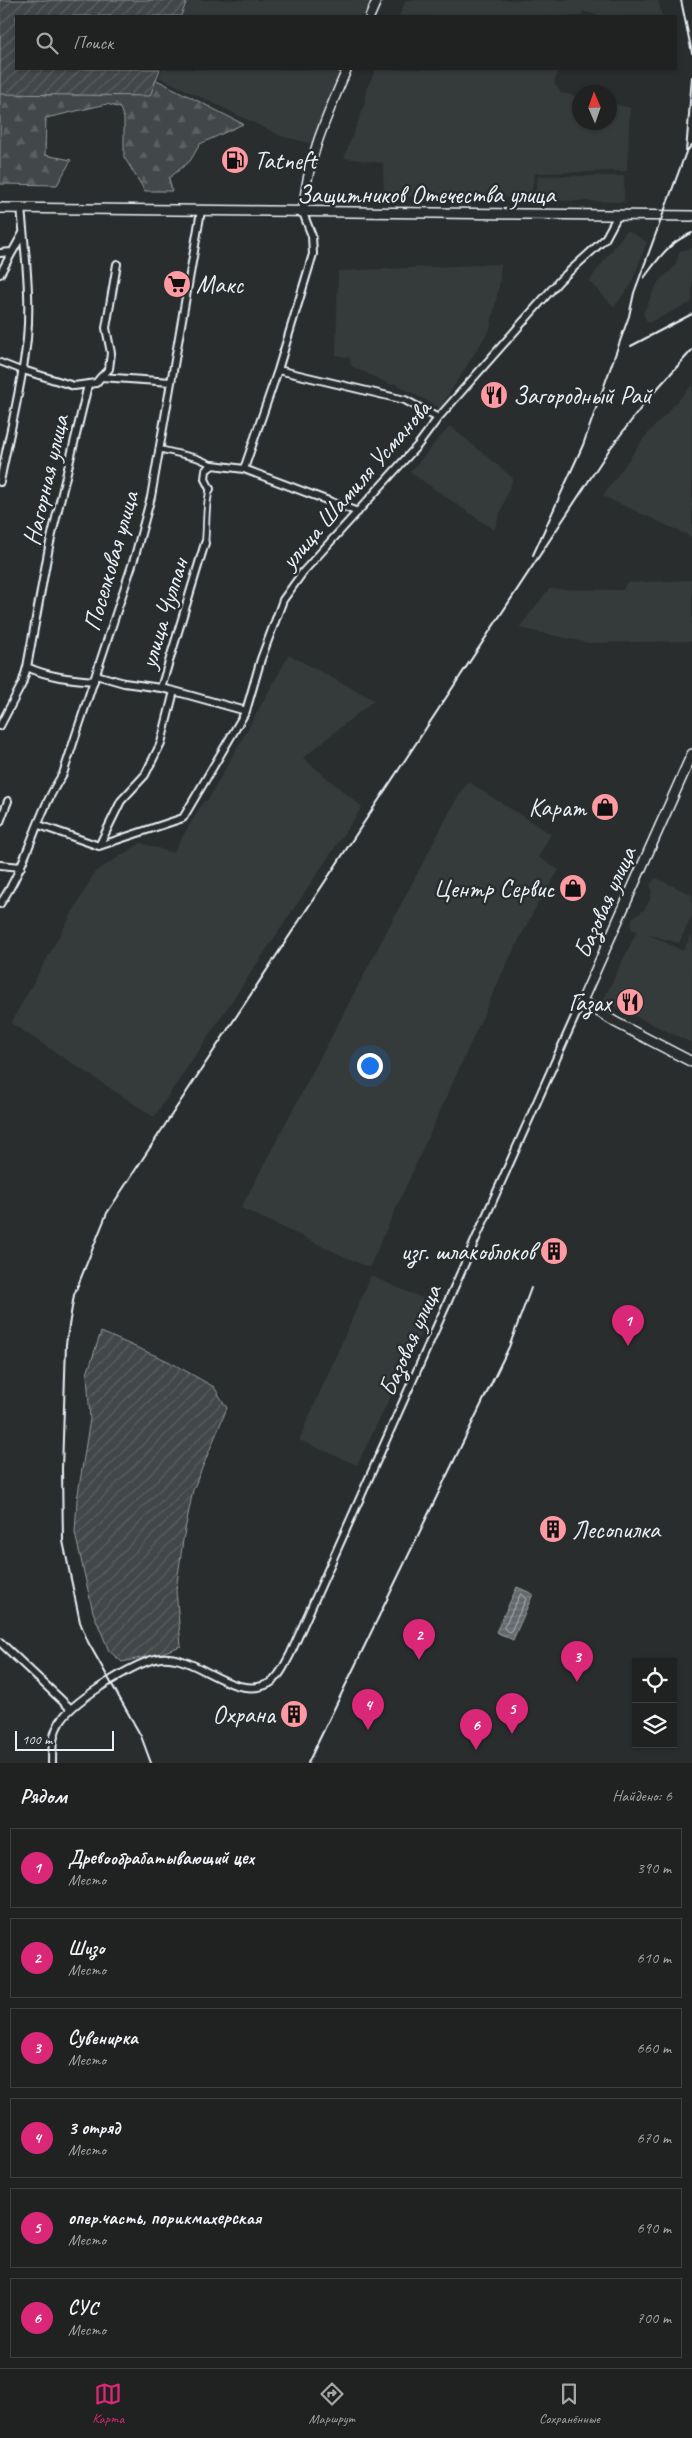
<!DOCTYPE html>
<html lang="ru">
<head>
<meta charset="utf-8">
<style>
	body { margin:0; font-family:Caveat,sans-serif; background:#282a2a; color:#f1f3f6 }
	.controls { position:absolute; right:15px; bottom:15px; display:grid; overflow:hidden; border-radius:0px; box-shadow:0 1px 4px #0004 }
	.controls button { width:45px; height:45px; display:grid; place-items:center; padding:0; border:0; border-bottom:1px solid #3d3f40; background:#202222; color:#f1f3f6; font:25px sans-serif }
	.compass { position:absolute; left:572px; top:85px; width:45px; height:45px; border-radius:50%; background:#202222; box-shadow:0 1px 4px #0004; rotate:358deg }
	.scale { position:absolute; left:15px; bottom:12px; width:99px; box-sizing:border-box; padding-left:5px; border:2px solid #e8f1f8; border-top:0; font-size:14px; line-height:18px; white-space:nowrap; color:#e8f1f8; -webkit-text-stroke:4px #2a2d2e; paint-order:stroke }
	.you { position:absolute; left:369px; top:1065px; width:18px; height:18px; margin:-12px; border:4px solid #fff; border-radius:50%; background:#1a73e8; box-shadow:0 0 0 8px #1a73e833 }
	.badge { display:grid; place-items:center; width:32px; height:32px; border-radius:50%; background:#db2777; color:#fff; font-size:16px; font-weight:700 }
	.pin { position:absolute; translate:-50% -41px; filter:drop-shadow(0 1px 2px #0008) }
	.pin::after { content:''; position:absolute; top:26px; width:18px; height:15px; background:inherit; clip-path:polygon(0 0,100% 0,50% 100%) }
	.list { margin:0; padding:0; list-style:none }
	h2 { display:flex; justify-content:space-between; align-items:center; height:65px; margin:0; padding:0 20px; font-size:21px }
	h2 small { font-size:16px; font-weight:400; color:#a2a4a5 }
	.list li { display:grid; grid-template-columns:32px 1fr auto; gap:15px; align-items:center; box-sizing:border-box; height:80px; margin:0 10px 10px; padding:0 10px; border:1px solid #3d3f40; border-radius:0px }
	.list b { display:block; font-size:19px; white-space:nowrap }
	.list p { margin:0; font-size:16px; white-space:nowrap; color:#a2a4a5 }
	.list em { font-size:16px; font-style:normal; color:#a2a4a5 }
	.icon { flex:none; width:28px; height:28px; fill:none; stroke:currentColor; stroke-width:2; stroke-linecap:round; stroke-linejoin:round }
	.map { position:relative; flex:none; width:692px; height:1763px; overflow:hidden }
	.search { position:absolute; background:#202222; box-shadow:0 1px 4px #0004; left:15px; right:15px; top:15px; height:55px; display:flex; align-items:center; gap:12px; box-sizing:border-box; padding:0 18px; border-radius:0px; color:#a2a4a5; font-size:19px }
	.sheet { height:605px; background:#202222 }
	nav { display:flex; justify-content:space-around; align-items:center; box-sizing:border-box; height:70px; border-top:1px solid #3d3f40; background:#202222; font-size:14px; color:#a2a4a5 }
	nav a { display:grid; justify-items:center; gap:2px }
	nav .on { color:#db2777 }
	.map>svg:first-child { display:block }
	.built { fill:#363a3b }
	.forest { fill:url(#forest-firs); stroke:#959ca0 }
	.garden { fill:url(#garden-furrows); stroke:#959ca0 }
	.water { fill:url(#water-rules); stroke:#989fa3 }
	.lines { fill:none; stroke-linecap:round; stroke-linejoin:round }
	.shore { stroke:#b3bac0; stroke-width:1 }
	.pedestrian-casing { stroke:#e8f1f8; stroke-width:8 }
	.minor-casing { stroke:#e8f1f8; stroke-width:10 }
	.tertiary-casing { stroke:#e8f1f8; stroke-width:11 }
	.secondary-casing { stroke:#e8f1f8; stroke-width:12 }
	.pedestrian { stroke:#2a2d2e; stroke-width:4.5 }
	.minor { stroke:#2a2d2e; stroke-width:6 }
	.tertiary { stroke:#2a2d2e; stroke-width:8 }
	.secondary { stroke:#2a2d2e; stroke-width:9 }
	.rail { stroke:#e8f1f8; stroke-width:2 }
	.labels { text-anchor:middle; stroke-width:5; stroke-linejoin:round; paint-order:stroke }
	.poi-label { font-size:25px; fill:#e8f1f8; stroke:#2a2d2e; text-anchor:end }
	.street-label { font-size:25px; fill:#e8f1f8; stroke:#2a2d2e }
</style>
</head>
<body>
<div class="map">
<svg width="692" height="1763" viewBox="0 0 692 1763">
	<defs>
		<pattern id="forest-firs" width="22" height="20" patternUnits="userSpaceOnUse" patternTransform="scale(1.25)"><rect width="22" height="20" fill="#424648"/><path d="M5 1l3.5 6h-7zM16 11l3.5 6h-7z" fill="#5d6163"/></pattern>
		<pattern id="garden-furrows" width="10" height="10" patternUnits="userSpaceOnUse" patternTransform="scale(1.25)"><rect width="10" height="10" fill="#424648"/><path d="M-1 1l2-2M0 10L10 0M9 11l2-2" fill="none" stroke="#5d6163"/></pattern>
		<pattern id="water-rules" width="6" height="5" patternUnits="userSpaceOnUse" patternTransform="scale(1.25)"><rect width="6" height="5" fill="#63686b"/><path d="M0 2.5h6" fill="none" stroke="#797e81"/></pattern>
	</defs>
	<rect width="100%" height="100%" fill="#2a2d2e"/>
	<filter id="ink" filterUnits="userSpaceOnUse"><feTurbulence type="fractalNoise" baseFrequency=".02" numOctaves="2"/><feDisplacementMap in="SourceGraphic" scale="10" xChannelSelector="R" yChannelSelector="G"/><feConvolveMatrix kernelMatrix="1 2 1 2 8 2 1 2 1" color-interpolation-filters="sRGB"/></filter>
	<g filter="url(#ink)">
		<path class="built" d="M188,0h185l-7,16h-184z
			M406,0h252l4,16h-62l-17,-5 -2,5h-182z
			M162,69h183l-31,75 -33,-8 -122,-59z
			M376,69h183l-5,14 7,10 18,4 1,25h30v-19l20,5 -3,63 -92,2 -5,25 -146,-2 -1,-33 -39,-5 21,-55 1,-13z
			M538,176h86v26l-90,-2z
			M627,230l20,12 -16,43 -17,22 -25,-26z
			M692,248v54l-44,21 -5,-9 15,-32 17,-16 5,-15z
			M501,264l-2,22 -9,43 -50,79 -46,-25 -2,2 -41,-19 -1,-8 -14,-3 2,-84z
			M692,385v152l-89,-41 41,-58z
			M450,426l63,52 -19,52 -84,-58z
			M692,580v61l-103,2 -70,-15 30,-39 74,1 3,-7z
			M289,655l85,45 -71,58 59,49 -208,310 -143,-94 84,-151 46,-29 32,10 30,-51 5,-2z
			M468,782l83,52 -13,23 21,13 -22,35 -31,60 -137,303 -128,-60 215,-408z
			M656,878l36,17v21l-13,27 -32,-9 36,17 9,-17v109l-89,-42 34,-70 -6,-2 1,-11 12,-8 6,-10 2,-10 -2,-6z
			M371,1276l65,28 -79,161 -58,-25z"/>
		<path class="forest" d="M0,0l16,16v53l137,9 90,46 -43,20 -10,17 -21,17 3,13h-27l-21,-34v-39l-4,-10 -13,-4 -61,14 -1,37 26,5 -14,25 -57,-1z"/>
		<path class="garden" d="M0,0h187l-6,16h-165v53h144l-10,27 -150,-2z
			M101,1332l67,29 46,26 13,21 -34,82 -10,50 -7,50 5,56 -22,8 -37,8 -13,-11 -16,-39 -18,-79 2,-33 13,-81 -3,-45z"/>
		<path class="water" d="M517,1587l16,7 -20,46 -17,-8z"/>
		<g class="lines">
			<path class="shore" d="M521,1594l5,5 -15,32 -3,1 -4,-4z"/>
			<g class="pedestrian-casing">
				<path id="pedestrian" d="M0,362l23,9
					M159,449l38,9 16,7
					M205,543c2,-18 0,-37 5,-54"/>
			</g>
			<g class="minor-casing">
				<path id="minor" d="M0,253l11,-1
					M0,274l23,-41
					M23,370l51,16 22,-3 5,-6 70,5
					M278,370l127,30 33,18
					M101,377l8,-8 2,-16 -5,-25 11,-64
					M244,469l34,-99 35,-116 -1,-18 -9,-23
					M0,482c9,-48 22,-95 27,-143 4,-43 -2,-88 -6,-131
					M210,489l-5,-10 1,-9 7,-5 31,4 114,43
					M27,667c22,10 43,12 67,14
					M96,675l28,8 37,5
					M174,691l72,20
					M0,726l22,-42 5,-17 22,-120 39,-162
					M0,822l8,-21
					M39,825l60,21 84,-28 63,-107 15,-52 22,-59 20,-28 115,-127 20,-27 122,-138 45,-41 13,-24
					M99,846l22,-45 24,-26 16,-32 13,-52 -13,-3 44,-145
					M0,865l21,2
					M0,904c28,-40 36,-90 63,-130l72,-218 16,-59 50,-286
					M0,1642l71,67
					M52,1763c0,-16 0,-31 10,-44 13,-19 76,-59 99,-61 38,-3 71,44 109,25 9,-5 15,-19 20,-28l292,-654"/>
			</g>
			<g class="tertiary-casing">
				<path id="tertiary" d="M370,16l7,-16
					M303,213c3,-52 24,-97 44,-144"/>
			</g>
			<g class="secondary-casing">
				<path id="secondary" d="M0,208l692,8
					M692,754l-110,247 33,21 77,40"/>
			</g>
			<use href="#pedestrian" class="pedestrian"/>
			<use href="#minor" class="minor"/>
			<use href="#tertiary" class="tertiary"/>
			<use href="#secondary" class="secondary"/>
			<path class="rail" d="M681,0l11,53
				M686,152l6,-75
				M644,278c14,-19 25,-36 48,-45
				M631,346l61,-32
				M533,555l50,-110 46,-129 5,-23 52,-141 6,-7
				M151,1763l-10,-27 -53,-94 -8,-20 -17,-81 -1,-72 4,-125 8,-49 33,-82 502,-763 38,-50 45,-50
				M308,1763l201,-416 22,-59"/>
		</g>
	</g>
	<defs>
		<g id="fuel-disc" transform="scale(1.4375)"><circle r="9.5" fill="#ff9aa2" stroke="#2a2d2e"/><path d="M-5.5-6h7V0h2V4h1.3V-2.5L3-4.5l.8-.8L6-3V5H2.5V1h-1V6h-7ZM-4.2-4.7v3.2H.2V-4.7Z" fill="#111"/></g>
		<g id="supermarket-disc" transform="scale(1.4375)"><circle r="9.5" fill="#ff9aa2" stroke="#2a2d2e"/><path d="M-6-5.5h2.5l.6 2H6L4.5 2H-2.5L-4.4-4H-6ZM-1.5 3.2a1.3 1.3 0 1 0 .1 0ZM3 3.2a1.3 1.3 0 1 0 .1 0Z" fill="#111"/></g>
		<g id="restaurant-disc" transform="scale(1.4375)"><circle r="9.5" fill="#ff9aa2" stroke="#2a2d2e"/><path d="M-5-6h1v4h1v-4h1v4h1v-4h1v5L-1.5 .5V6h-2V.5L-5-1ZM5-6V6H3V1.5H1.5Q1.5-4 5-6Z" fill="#111"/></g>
		<g id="shop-disc" transform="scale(1.4375)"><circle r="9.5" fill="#ff9aa2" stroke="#2a2d2e"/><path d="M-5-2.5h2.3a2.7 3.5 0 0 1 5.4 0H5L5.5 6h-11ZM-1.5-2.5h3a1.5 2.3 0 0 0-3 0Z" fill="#111"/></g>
		<g id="building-disc" transform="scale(1.4375)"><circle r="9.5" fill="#ff9aa2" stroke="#2a2d2e"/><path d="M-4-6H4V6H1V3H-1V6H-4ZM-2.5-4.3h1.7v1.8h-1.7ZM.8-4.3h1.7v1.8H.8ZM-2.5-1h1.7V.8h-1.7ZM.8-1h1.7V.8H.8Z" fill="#111"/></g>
	</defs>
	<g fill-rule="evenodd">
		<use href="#fuel-disc" x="235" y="160"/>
		<use href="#supermarket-disc" x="177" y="284"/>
		<use href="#restaurant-disc" x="494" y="395"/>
		<use href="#shop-disc" x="605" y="807"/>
		<use href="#shop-disc" x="573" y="888"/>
		<use href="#restaurant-disc" x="630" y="1002"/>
		<use href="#building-disc" x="554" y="1251"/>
		<use href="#building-disc" x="553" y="1529"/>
		<use href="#building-disc" x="294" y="1714"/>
	</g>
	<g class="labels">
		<g class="poi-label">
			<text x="254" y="169" text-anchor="start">Tatneft</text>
			<text x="196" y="293" text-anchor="start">Макс</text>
			<text x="513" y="404" text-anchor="start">Загородный Рай</text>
			<text x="586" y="816">Карат</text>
			<text x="554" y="897">Центр Сервис</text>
			<text x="611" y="1011">Газах</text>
			<text x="535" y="1260">изг. шлакоблоков</text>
			<text x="572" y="1538" text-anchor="start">Лесопилка</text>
			<text x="275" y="1723">Охрана</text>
		</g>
		<g class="street-label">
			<text x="426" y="203">Защитников Отечества улица</text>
			<text transform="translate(45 480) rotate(-77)" y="9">Нагорная улица</text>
			<text transform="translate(355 484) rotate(-49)" y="9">улица Шамиля Усманова</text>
			<text transform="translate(110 561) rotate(-74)" y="9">Поселковая улица</text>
			<text transform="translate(163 613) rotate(-73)" y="9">улица Чулпан</text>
			<text transform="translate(604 902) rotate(-66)" y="9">Базовая улица</text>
			<text transform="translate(409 1340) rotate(-66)" y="9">Базовая улица</text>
		</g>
	</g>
</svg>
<div class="controls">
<button><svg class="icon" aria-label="locate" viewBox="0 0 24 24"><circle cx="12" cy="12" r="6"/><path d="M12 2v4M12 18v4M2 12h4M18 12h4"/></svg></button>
<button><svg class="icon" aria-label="layers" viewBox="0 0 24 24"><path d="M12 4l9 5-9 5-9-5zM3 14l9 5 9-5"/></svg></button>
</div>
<svg class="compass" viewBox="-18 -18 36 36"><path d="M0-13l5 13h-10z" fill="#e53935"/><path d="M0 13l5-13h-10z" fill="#a2a4a5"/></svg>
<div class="scale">100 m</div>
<div class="you"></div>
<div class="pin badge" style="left:628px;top:1346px">1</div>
<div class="pin badge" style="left:419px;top:1660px">2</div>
<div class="pin badge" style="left:577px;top:1682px">3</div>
<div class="pin badge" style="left:368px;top:1730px">4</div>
<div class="pin badge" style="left:512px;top:1734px">5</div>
<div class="pin badge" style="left:476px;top:1750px">6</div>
<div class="search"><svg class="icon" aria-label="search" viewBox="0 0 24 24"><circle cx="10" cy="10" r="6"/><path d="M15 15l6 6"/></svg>Поиск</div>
</div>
<section class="sheet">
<h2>Рядом<small>Найдено: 6</small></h2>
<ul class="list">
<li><span class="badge">1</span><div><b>Древообрабатывающий цех</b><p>Место</p></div><em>390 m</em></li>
<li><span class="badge">2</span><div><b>Шизо</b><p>Место</p></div><em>610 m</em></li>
<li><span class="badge">3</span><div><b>Сувенирка</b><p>Место</p></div><em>660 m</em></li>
<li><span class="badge">4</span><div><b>3 отряд</b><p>Место</p></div><em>670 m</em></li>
<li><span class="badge">5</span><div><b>опер.часть, порикмахерская</b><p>Место</p></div><em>690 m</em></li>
<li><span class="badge">6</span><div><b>СУС</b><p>Место</p></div><em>700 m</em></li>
</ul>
</section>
<nav>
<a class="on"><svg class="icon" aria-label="map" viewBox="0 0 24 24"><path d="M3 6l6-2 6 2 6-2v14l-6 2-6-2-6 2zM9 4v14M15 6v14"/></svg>Карта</a>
<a><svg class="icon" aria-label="directions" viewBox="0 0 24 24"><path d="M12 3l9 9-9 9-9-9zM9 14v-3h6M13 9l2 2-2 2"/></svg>Маршрут</a>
<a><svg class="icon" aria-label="saved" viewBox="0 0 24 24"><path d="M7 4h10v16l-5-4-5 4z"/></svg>Сохранённые</a>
</nav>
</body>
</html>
